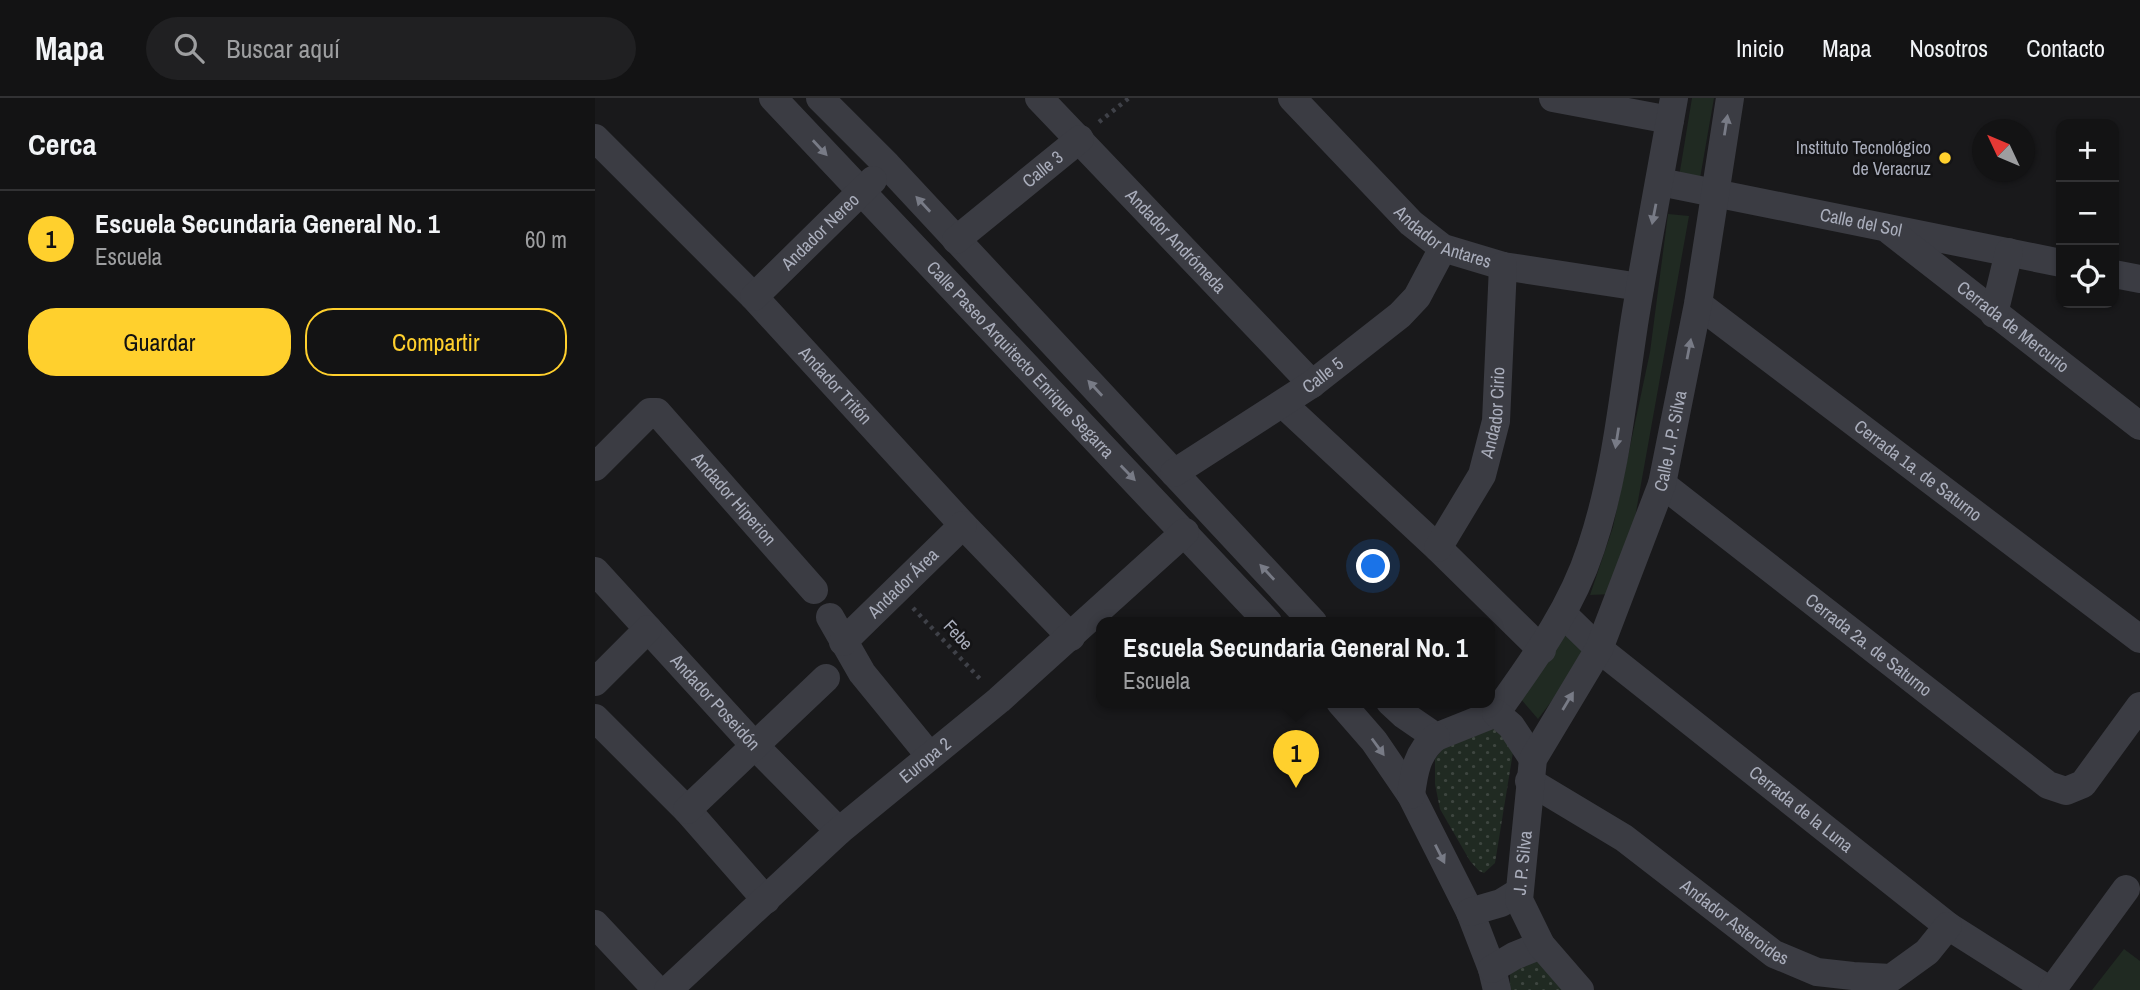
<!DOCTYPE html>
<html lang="es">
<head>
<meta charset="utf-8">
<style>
	body { margin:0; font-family:"Archivo Narrow",sans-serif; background:#202022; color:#f1f3f6 }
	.controls { position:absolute; right:21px; top:21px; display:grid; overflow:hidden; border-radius:14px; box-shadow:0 2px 5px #0004 }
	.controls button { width:63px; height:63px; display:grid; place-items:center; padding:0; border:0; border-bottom:2px solid #323234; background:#131314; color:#f1f3f6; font:35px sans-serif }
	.compass { position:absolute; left:1377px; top:21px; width:63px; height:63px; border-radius:50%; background:#131314; box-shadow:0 2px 5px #0004; rotate:314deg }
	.you { position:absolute; left:779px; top:469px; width:24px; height:24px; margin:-18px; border:5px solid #fff; border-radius:50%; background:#1a73e8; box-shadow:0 0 0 10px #1a73e833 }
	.badge { display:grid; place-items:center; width:46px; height:46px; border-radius:50%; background:#ffd02d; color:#111; font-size:23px; font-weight:700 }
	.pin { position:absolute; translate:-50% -58px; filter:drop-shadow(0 2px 4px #0008) }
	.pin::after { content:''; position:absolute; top:37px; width:24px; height:21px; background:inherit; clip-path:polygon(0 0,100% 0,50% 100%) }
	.popup { position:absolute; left:501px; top:519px; width:399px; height:91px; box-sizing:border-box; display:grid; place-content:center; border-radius:14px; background:#131314; filter:drop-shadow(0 2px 5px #0005); font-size:23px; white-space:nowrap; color:#9d9ea0 }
	.popup b { font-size:26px; color:#f1f3f6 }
	.popup::after { content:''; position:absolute; left:50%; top:100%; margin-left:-14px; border:14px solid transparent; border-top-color:#131314 }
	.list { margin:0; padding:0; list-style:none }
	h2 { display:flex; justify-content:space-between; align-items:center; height:91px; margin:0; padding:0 28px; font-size:30px }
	h2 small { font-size:23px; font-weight:400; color:#9d9ea0 }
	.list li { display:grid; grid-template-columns:46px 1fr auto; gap:21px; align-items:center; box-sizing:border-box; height:98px; padding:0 28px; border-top:2px solid #323234 }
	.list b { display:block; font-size:26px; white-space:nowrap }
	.list p { margin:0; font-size:23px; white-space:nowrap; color:#9d9ea0 }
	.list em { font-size:23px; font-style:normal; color:#9d9ea0 }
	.actions { display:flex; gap:14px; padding:21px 28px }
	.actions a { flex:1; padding:16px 0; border:2px solid #ffd02d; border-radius:28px; text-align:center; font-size:24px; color:#ffd02d }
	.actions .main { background:#ffd02d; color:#111 }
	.icon { flex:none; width:38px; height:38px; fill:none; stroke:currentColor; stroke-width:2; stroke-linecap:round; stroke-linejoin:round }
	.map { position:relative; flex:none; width:1545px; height:892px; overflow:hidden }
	header { display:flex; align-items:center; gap:42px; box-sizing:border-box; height:98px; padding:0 35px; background:#131314; border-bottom:2px solid #323234 }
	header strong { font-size:33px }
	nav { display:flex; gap:38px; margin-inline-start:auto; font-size:24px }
	.search { width:490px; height:63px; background:#202022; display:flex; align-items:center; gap:18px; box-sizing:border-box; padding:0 24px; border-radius:38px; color:#9d9ea0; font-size:26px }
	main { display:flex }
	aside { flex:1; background:#131314 }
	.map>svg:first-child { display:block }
	.green { fill:#202a22 }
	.park { fill:url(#park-dots) }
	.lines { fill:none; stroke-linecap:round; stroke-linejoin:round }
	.path { stroke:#3f4148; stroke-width:4.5; stroke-dasharray:3.5 5; stroke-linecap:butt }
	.minor { stroke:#3b3c43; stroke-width:28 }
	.oneway { fill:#787b86 }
	.poi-dot { fill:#ffd02d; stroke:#141416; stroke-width:2.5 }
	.labels { text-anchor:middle; stroke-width:5; stroke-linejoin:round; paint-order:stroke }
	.poi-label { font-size:18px; fill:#aaaebc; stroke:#141416; text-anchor:end }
	.street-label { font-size:18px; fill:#aaaebc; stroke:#141416 }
</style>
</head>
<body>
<header>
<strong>Mapa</strong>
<div class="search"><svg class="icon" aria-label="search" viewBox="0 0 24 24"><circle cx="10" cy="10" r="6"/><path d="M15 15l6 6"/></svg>Buscar aquí</div>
<nav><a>Inicio</a><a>Mapa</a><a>Nosotros</a><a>Contacto</a></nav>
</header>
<main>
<aside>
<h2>Cerca<small></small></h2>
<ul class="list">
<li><span class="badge">1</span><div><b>Escuela Secundaria General No. 1</b><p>Escuela</p></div><em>60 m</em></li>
</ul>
<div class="actions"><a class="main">Guardar</a><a>Compartir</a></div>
</aside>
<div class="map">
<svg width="1545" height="892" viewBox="0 0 1545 892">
	<defs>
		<pattern id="park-dots" width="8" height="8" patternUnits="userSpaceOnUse" patternTransform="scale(1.75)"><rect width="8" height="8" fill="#202a22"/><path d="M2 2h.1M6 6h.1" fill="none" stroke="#3e4640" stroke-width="1.8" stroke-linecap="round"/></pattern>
	</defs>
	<rect width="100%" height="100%" fill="#19191b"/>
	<path class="green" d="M1097,0h22l-15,86 -20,-7z
		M1073,116l21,2 -58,324 -19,54 -22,1 23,-68 37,-175z
		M974,526l23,24 -54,71 -18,-21z
		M1529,851l16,12v29h-48z"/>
	<path class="park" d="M889,627l20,4 10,17 -19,117 -11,10 -5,-2 -9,-10 -30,-52 -5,-25v-25l18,-24z
		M939,857l35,35h-59v-17z"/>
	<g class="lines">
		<path class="path" d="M504,24l30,-24
			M318,510l69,73"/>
		<g class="minor">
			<path id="s1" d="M178,0l495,524"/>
			<path d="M225,0l67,67 426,457"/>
			<path id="s2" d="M444,0l273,286"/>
			<path id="s3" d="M697,0l119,125 32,25 60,18 137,21"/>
			<path d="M958,0l117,22"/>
			<path id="s4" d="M0,40l159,159 209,228 108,112"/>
			<path id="s5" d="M1065,84l401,81"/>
			<path id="s6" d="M1295,133l250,195"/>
			<path id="s7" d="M361,142l124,-101"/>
			<path d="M1519,176l26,5"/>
			<path id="s8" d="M159,199l119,-117"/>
			<path id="s9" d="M1103,206l442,335"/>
			<path d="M1399,216l15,-62"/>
			<path d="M688,306l155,144 104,102"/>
			<path id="s10" d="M0,369l55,-55h7l157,178"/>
			<path id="s11" d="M579,375l138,-89 88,-69 17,-18 26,-49"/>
			<path id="s12" d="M1067,386l386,301 18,6 17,-7 57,-78"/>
			<path id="s13" d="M843,450l44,-73 14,-54 7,-155"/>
			<path id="s14" d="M0,473l160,175 84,85"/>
			<path id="s15" d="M968,516l36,35 349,277 101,64"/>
			<path d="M235,519l32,56 67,82"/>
			<path id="s16" d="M248,544l120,-117"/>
			<path d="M0,584l53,-53"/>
			<path d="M745,604l34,39 37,54 59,117 22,57 5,21"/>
			<path d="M795,604l14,13 32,22 60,-24"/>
			<path d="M901,615c37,-52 75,-103 95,-165 25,-74 32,-153 44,-230 12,-73 26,-147 39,-220"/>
			<path d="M901,615l15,13 22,33"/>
			<path d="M0,620l92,92 79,90"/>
			<path id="s17" d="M934,683l95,57 150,116 43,18 36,4 38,2 36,-26 21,-26"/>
			<path d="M816,697c3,-23 6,-43 25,-58"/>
			<path d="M92,712l139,-132"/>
			<path d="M875,814l31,-9 18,-11"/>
			<path d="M0,826l62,66"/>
			<path d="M897,871l22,-13 27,-11"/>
			<path id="s18" d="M73,892l171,-159 160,-131 186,-168"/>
			<path id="s19" d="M985,892l-39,-45 -22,-45 14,-141 66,-110 63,-165 36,-180 32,-206"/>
			<path d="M1457,892l74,-101"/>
		</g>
	</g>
	<defs><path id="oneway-solid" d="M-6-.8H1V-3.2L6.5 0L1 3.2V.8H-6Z" transform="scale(1.75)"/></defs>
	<g class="oneway">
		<use href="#oneway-solid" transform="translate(1131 27) rotate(-81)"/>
		<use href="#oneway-solid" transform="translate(225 50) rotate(47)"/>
		<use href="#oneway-solid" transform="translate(328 106) rotate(-133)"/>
		<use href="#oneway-solid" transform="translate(1059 116) rotate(101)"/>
		<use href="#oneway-solid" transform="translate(1094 251) rotate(-79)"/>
		<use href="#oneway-solid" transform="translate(500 290) rotate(-133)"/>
		<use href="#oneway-solid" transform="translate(1022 340) rotate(99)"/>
		<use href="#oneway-solid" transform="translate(533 375) rotate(46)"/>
		<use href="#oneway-solid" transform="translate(672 474) rotate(-133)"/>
		<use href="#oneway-solid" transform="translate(973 603) rotate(-59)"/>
		<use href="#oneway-solid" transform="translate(783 649) rotate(54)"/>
		<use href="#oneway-solid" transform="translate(845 756) rotate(63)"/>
	</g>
	<circle class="poi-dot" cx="1350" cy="60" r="7"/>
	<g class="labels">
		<g class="poi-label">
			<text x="1336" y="56">Instituto Tecnológico<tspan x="1336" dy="21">de Veracruz</tspan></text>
		</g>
		<g class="street-label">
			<text dy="6" stroke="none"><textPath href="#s7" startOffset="112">Calle 3</textPath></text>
			<text dy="6" stroke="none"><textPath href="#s5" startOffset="205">Calle del Sol</textPath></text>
			<text dy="6" stroke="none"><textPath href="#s8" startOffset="93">Andador Nereo</textPath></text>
			<text dy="6" stroke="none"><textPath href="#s3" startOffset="208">Andador Antares</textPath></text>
			<text dy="6" stroke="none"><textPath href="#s2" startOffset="198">Andador Andrómeda</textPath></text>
			<text dy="6" stroke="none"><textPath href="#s6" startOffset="156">Cerrada de Mercurio</textPath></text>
			<text dy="6" stroke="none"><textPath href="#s1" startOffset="360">Calle Paseo Arquitecto Enrique Segarra</textPath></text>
			<text dy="6" stroke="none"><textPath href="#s11" startOffset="178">Calle 5</textPath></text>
			<text dy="6" stroke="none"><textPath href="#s4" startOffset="345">Andador Tritón</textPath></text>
			<text dy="6" stroke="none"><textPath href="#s13" startOffset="149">Andador Cirio</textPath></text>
			<text dy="6" stroke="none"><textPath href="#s19" startOffset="600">Calle J. P. Silva</textPath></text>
			<text dy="6" stroke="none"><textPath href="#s9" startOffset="276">Cerrada 1a. de Saturno</textPath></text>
			<text dy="6" stroke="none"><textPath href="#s10" startOffset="201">Andador Hiperion</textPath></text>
			<text dy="6" stroke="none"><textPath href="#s16" startOffset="84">Andador Área</textPath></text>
			<text transform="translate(363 537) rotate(47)" y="6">Febe</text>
			<text dy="6" stroke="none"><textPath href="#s12" startOffset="262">Cerrada 2a. de Saturno</textPath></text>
			<text dy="6" stroke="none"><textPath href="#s14" startOffset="178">Andador Poseidón</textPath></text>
			<text dy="6" stroke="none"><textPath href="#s18" startOffset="345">Europa 2</textPath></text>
			<text dy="6" stroke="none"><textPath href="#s15" startOffset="308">Cerrada de la Luna</textPath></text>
			<text dy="6" stroke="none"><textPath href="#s19" startOffset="147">J. P. Silva</textPath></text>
			<text dy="6" stroke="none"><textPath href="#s17" startOffset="250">Andador Asteroides</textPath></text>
		</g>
	</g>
</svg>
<div class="controls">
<button>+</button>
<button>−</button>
<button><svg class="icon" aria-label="locate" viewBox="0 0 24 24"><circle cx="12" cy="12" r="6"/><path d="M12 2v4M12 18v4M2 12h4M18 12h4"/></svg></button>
</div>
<svg class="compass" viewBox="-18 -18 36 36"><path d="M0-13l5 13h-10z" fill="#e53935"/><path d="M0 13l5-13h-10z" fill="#9d9ea0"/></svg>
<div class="you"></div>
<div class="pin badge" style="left:701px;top:690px">1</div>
<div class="popup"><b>Escuela Secundaria General No. 1</b>Escuela</div>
</div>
</main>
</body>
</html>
